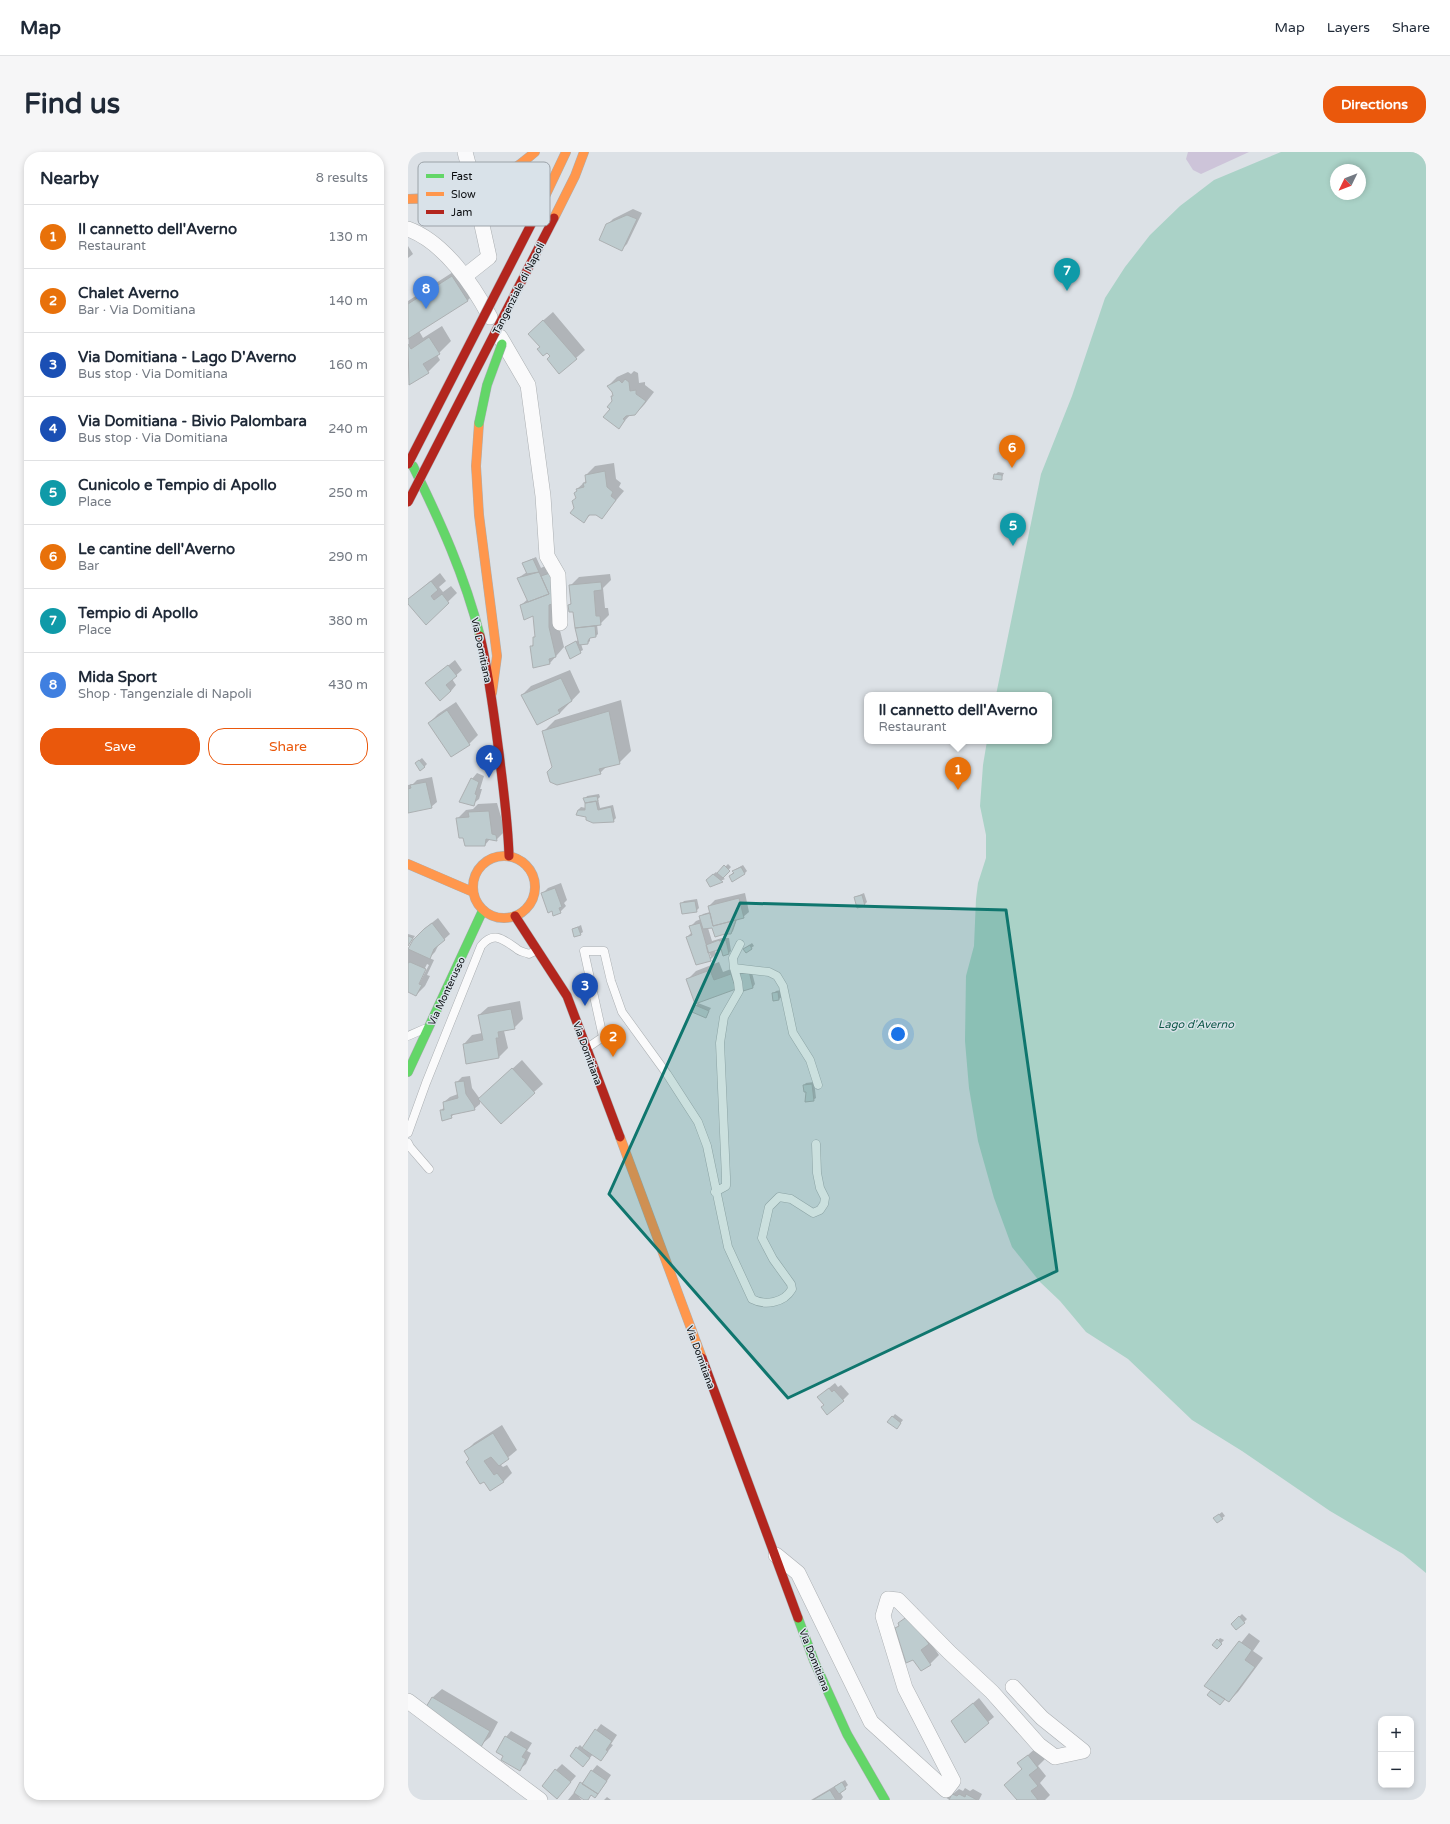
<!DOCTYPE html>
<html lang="en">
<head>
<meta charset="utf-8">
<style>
	body { margin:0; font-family:"Varela Round",sans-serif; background:#f6f6f7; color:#1f2937 }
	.controls { position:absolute; right:12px; bottom:12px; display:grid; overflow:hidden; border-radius:8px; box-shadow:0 2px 6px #0003 }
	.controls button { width:36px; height:36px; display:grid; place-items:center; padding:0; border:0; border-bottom:1px solid #e0e1e3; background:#fff; color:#1f2937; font:20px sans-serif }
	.compass { position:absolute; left:922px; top:12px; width:36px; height:36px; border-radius:50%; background:#fff; box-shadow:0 2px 6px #0003; rotate:227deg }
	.you { position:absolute; left:490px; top:882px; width:14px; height:14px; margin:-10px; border:3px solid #fff; border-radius:50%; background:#1a73e8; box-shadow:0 0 0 6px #1a73e833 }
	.badge { display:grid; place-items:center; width:26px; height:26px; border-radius:50%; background:#ea580c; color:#fff; font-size:13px; font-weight:700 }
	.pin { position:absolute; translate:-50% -33px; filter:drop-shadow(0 1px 2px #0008) }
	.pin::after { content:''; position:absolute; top:21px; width:14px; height:12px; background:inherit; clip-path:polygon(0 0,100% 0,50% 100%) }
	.popup { position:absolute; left:456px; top:540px; width:188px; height:52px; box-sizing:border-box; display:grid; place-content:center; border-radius:8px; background:#fff; filter:drop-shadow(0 1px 3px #0005); font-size:13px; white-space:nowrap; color:#747a83 }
	.popup b { font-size:15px; color:#1f2937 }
	.popup::after { content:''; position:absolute; left:50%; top:100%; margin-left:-8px; border:8px solid transparent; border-top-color:#fff }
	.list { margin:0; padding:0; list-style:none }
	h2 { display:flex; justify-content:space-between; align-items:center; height:52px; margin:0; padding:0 16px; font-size:17px }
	h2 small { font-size:13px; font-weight:400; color:#747a83 }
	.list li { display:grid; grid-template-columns:26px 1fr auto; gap:12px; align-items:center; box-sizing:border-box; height:64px; padding:0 16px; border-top:1px solid #e0e1e3 }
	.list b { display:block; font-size:15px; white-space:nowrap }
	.list p { margin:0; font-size:13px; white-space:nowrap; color:#747a83 }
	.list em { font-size:13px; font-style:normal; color:#747a83 }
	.actions { display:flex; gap:8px; padding:12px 16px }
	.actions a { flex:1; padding:9px 0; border:1px solid #ea580c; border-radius:16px; text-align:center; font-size:14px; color:#ea580c }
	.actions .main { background:#ea580c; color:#fff }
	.map { position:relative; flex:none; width:1018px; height:1648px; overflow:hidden; border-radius:16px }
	header { display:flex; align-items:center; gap:24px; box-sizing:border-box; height:56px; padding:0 20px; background:#fff; border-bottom:1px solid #e0e1e3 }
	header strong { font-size:19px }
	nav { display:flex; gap:22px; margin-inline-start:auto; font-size:14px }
	.intro { display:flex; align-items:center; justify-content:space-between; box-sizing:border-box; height:96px; padding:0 24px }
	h1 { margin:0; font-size:28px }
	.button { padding:10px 18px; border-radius:16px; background:#ea580c; color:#fff; font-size:14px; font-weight:700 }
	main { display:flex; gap:24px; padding:0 24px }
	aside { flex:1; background:#fff; border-radius:16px; box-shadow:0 2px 6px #0003 }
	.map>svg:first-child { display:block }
	.green { fill:#cdc4d9 }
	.water { fill:#aad2c7; fill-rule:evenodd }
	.shadow { fill:#0003; fill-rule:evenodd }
	.building { fill:#becccf; stroke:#acb0b2 }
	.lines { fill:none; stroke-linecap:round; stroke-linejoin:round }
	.lane-casing { stroke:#abafb2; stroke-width:9 }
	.street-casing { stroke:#abafb2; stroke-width:16 }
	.fast-casing { stroke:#abafb2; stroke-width:10 }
	.slow-casing { stroke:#abafb2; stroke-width:10 }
	.jam-casing { stroke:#abafb2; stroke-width:10 }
	.lane { stroke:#fafafb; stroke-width:8 }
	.street { stroke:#fafafb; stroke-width:15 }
	.fast { stroke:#63d668; stroke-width:9 }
	.slow { stroke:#ff974d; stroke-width:9 }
	.jam { stroke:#b3261e; stroke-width:9 }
	.fast-bridge-casing { stroke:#aeb1ba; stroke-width:10; stroke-linecap:butt }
	.jam-bridge-casing { stroke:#aeb1ba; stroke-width:10; stroke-linecap:butt }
	.fast-bridge { stroke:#63d668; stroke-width:9 }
	.jam-bridge { stroke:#b3261e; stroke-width:9 }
	.marked { fill:#0f766e; fill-opacity:0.2; stroke:#0f766e; stroke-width:3; stroke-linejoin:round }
	.labels { text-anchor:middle; stroke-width:3; stroke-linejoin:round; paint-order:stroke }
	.street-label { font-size:10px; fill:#0a0c0f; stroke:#d9e2e9 }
	.water-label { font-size:11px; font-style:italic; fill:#0a5545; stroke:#d9e2e9 }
	.key { fill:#d9e2e9; stroke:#9ba2a8; stroke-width:1 }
	.key-label { font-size:11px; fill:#0a0c0f }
</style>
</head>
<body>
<header>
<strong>Map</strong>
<nav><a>Map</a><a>Layers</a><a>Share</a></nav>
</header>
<div class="intro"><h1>Find us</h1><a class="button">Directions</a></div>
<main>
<aside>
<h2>Nearby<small>8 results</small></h2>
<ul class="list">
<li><span class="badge" style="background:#e8710a">1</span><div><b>Il cannetto dell'Averno</b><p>Restaurant</p></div><em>130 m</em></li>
<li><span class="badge" style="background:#e8710a">2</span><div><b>Chalet Averno</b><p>Bar · Via Domitiana</p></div><em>140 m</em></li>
<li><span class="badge" style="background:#1a4fb4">3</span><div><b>Via Domitiana - Lago D'Averno</b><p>Bus stop · Via Domitiana</p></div><em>160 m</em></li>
<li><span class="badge" style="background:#1a4fb4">4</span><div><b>Via Domitiana - Bivio Palombara</b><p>Bus stop · Via Domitiana</p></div><em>240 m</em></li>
<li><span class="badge" style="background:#0f9aa8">5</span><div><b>Cunicolo e Tempio di Apollo</b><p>Place</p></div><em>250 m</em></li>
<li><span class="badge" style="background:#e8710a">6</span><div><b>Le cantine dell'Averno</b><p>Bar</p></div><em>290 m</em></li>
<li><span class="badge" style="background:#0f9aa8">7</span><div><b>Tempio di Apollo</b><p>Place</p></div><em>380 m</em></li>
<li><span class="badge" style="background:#3f7fe0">8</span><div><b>Mida Sport</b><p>Shop · Tangenziale di Napoli</p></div><em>430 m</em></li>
</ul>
<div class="actions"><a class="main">Save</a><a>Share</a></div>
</aside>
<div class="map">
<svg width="1018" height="1648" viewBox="0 0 1018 1648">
	<rect width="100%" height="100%" fill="#dce1e6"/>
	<path class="green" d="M780,0h61l-48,22 -8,-4 -7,-11z"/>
	<path class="water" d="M873,0h137l8,3v1418l-23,-19 -73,-43 -88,-60 -50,-31 -64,-61 -42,-27 -26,-31 -20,-19 -28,-35 -18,-49 -16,-57 -9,-53 -4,-47 1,-65 8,-30 2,-47 2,-16 8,-25v-23l-6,-29 3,-41 4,-24h62v-46h-53l45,-221 31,-78 33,-98 20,-31 25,-32 30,-29 34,-26zM928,18h24v24h-24z"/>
	<path class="shadow" d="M225,57l9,4 -15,31 -5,5 -15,-24 6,-6z
		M0,94l5,8 -5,4z
		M56,113l15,24 -12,12 -48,30 4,7 19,-12 9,15 -14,14 3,5 -12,12 -19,12 -1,-83z
		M145,160l32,38 -9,8 -25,-2 -10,-9 -3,-22z
		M226,219l4,2 1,10 6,-1v3l9,7 -10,13 -9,9h-4l-12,13 -8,-18 3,-14 -6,-9 9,-9 11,-5 3,2z
		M206,311l2,16 5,4 -2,4 5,4 -22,26 -6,-3h-5l-7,7 -9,-12 2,-20 10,-9 -1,-5 9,-9z
		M590,320l6,1 -3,6 -6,-4z
		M128,405l5,11 4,-2 2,6 4,-4 6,50 7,29 -14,16 -17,3 -2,-19 3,-4v-5l2,-2 -2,-22 -13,-9 7,-6 -10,-21 9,-6 -4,-9z
		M32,421l6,8 -7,6 4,5 8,-6 6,7 -31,30 -18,-23z
		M202,422l1,6 -8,8 2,20h3l1,7 -9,9h-3l1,10 -2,2 -6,1v4l-2,2 -7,1 2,6 -13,7 -4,-10 12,-7 -4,-30 -5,-5 3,-3 -2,-16 9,-9z
		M47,508l7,10 -10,9 4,6 -5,6 -24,-8z
		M162,518l10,22 -20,21 -23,11 -15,-29 9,-9z
		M213,548l10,51 -12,12 -12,3 -7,7 -47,-6 -10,-35 12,-12z
		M48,550l22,33 -9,9 -18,12 -22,-33 9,-9z
		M14,606l5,6 -3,3 -6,-6z
		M69,621l7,3 -4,13h2l-3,10 -6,5 -1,-25z
		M24,625l5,25 -6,5 -23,-1v-21l5,-1 4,-4z
		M191,642l1,3 -2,2 2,9 13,-3 3,13 -3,3 -26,-5 -9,-6 3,-3 5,1 -1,-9 2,-3z
		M89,651l8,28 -9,9 -6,-1 -5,6 -28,-26 9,-9 7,-1 5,-5z
		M320,712l3,3 -9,10 3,2 -14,6 -1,-8 6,-5 2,2z
		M335,713l4,6 -3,3 -14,2 6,-7z
		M153,731l6,17 -3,3 2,3 -6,6 -18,-18 6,-6z
		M337,741l4,19 -6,5 -6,2 -4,12 -2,2 -19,-6 -4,1 4,13 10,-3h7l2,13 -2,2 -7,-5 -7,2 1,4 -6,6 -23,-23 5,-5 -2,-5 6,-6 5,-2v-2l2,-3 7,-2 -1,-6 6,-6zM299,800h2l2,5h-2z
		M456,741l3,9 -3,3 -9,-8z
		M289,747l2,9 -3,3 -15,-7 3,-3z
		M30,766l12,16 -11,10 -4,8 -6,6 5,2 -7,15 3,1 -5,10 -9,9 -8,-4v-42l16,-20zM19,812l2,1 -10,19h-2z
		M173,773l2,7 -3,2 -7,-5z
		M0,782l7,2 -7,9z
		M344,791l2,3 -3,2 -7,1z
		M311,810l4,10 16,-6 12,3 4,15 -2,3 -9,3 -57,-10 9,-9z
		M373,838l1,7 -3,2 -5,1 -1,-6 3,-3z
		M112,849l3,18 -9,9 -10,3 4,17 -9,9 -32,6 -3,-19 8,-9 10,-2 -3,-18 9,-8z
		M290,851l13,5 -5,8 -10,-10z
		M114,908l21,24 -9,8 -46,-1z
		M62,924l2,12 8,11v5l-6,5 -19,4 -4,4 -10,-7 4,-3 -1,-5 6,-5 8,-3 -2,-11 6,-6z
		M406,930l2,16 -3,2 -9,-15 2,-2z
		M427,1231l3,4 3,-2 8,9 -6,6 -18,5 -1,-13z
		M487,1262l8,6 -4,5 -10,-4z
		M94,1273l15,25 -17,14 3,3 4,-2 5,8 -9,9 -33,-23 -5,-7 9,-9z
		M814,1360l3,4 -3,2 -5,-2z
		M509,1456l20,26 -7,8 9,13 -9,9 -33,-36 11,-13z
		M834,1462l5,5 -10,10 -5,-5z
		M841,1481l11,8 -7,10 10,7 -25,34 -9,9 -23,-15z
		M812,1486l4,2 -7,8 -3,-3z
		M34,1537l56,33 -8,15 -9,8 -57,-33 9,-15z
		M571,1546l15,19 -6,5 -30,-6z
		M193,1572l16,11 -6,9 2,1 -12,15 -8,-6 -7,9 -9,-15 3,-3 3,3z
		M103,1579l21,12 -5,8 4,2 -5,11 -6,5 -15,-14 1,-18z
		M629,1595l9,11 -8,8 8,10 -6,7 10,12 -5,5h-27l-13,-15 18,-16 -4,-6z
		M154,1612l14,12 -19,22 -1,-28z
		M189,1613l14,10 -8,12 -12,7 -4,6 -7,-4 -1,1 3,3h-14z
		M437,1628l3,5 -8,7 3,5 -2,3h-30z
		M533,1633l13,8 5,-4 4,2 2,-3 5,3 3,-2 9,5 -3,6h-29l-9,-5z
		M199,1645l4,3h-7z"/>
	<path class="building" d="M219,63l10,4 -15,32 -23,-11 7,-16z
		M44,124l16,25 -60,38v-35z
		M135,168l34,39 -18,15 -12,-15 3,-3 -3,-3 -4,3 -6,-7 3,-2 -12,-13z
		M21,185l11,17 -17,10 6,9 -20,12 -1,-41 3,5z
		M217,227l4,3 1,9 6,-1v4l10,7 -11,14 -9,1 -3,3 2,1 -6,9 -16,-12 7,-8 -3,-2 5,-6 -1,-5h2l-1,-4 -5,-6 12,-6 3,3z
		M197,319l2,16 6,5 -2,4 5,4 -14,19 -6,-4h-7l-5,8 -14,-10 4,-5 -2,-7 4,-3 -2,-5 3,-2 -1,-2 8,-2 -1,-4h3l-1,-8z
		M586,322l8,1v5l-9,-1z
		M125,407l6,13 -12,2 -5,-11z
		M131,420l10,22 -21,8 -11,-24z
		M142,421l8,29 -9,3v22l7,30 -7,2 1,5 -17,4 -3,-22h3v-9h2l-2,-21 -9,4 -4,-15 29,-11 -8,-18z
		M23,429l7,9 -7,6 3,4 8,-6 7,9 -23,22 -18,-21v-5z
		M193,430l1,8 -8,1 2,25h4l1,9 -26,3 -2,-16h-4l-1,-7 3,-1 -2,-19z
		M187,474l1,11 -6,1 -2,3v3l-9,1 -4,-17z
		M168,489l5,12 -11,6 -5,-12z
		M40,513l9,11 -11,9 5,6 -11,10 -15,-18z
		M153,526l11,23 -14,9 2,3 -23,12 -16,-30z
		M39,558l23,35 -19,12 -23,-34z
		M201,559l11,53 -21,5 2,5 -44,11 -7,-3 -3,-10 5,-5 -10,-36z
		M11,608l6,7 -5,4 -5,-8z
		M63,626l8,4 -4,12 2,1 -3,11 -15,-4z
		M18,630l6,26 -24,5v-24l3,-1 -1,-3z
		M189,644l1,5 -13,2 -2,-5z
		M188,649l2,9 13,-3 3,15 -21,1 -7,-3v-3l-10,-2 2,-5h7v-7z
		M81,659l3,23 4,1 1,6 -11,-2 -1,7h-20l-2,-8h-4l-3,-20 13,-1 -1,-5z
		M316,713l6,6 -7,7 -6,-5z
		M333,715l4,7 -13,8 -3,-6 5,-3 -2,-2z
		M305,722l10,8 -13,5 -4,-7z
		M147,736l7,19 -3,1 2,5 -8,3 -1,-5 -4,2 -7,-20z
		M454,743l3,11 -8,2 -3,-11z
		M331,746l5,20 -31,8 -5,-20z
		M287,749l2,11 -15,2 -2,-11z
		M302,761l3,13 23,-6 -5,14h-6l-10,3 -3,-9 -9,1 -4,-13z
		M24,771l13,17 -11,9 -4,10 -22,-10 5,-9 11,-11z
		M292,771l11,38 -15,4 -10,-28 6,-2 -3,-9z
		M170,775l3,8 -7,2 -2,-8z
		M0,784l5,2 -5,8z
		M311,788v1l7,-1 3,14 -6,2 -2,-7 -13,4 -2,-8z
		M342,793l2,4 -6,4 -3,-4z
		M2,810l16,7 -7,15 3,1 -6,11 -8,-4v-29z
		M302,818l4,10 17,-6 5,15 -41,15 -9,-25z
		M341,819l4,17 -10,3 -5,-19z
		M370,840l1,8 -6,1 -1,-8z
		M287,853l14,6 -3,7 -14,-6z
		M103,857l4,20 -17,3 1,6h-3l3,20 -33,6 -3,-20 20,-4 -5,-25z
		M104,916l23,25 -34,31 -23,-25z
		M56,929l2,13 8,12 1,4 -24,5 1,3 -10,3 -2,-11h4l-1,-8 15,-4 -3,-16z
		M404,932l2,17 -9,1 1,-10h-2l-1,-7z
		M421,1236l3,4 2,-2 10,11 -17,14 -6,-8 3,-2 -7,-8z
		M484,1264l9,7 -4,6 -10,-7z
		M85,1281l16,26 -10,7 -8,-9 -7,4 10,14 3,-2 7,9 -14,9 -6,-9 -4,2 -14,-22 3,-3 -5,-8z
		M811,1362l4,5 -6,4 -4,-5z
		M500,1464l21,28 -8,6 10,15 -10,6 -8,-11 -7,3 -11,-35 4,-2 -1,-3z
		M831,1464l6,7 -9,7 -5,-6z
		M809,1487l5,5 -5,5 -5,-4z
		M831,1489l13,9 -7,10 10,7 -26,35 -25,-16z
		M803,1538l14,9 -5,6 -13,-10z
		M24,1545l58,34 -9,16 -58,-35z
		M565,1551l16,20 -24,20 -14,-22z
		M187,1577l17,12 -6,9 2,1 -7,10 -19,-13z
		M97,1584l22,13 -5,8 4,2 -6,12 -19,-11 2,-4 -7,-4z
		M168,1595l14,11 -7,9 -13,-11z
		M620,1603l10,13 -9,7 9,11 -7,5 7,9h-21l-13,-15 18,-16 -5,-6z
		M147,1617l16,13 -14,17 -15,-13z
		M183,1618l16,11 -9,13 -16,-10z
		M172,1630l18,12 -3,4 -4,-3 -3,5h-4l-10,-7z
		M434,1630l4,7 -7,5 -5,-7z
		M422,1638l6,10h-23z
		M544,1642l5,2 2,-2 6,3 1,-3 11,6h-28z"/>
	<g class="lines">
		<g class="lane-casing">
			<path id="lane" d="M326,816l35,4 8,4 6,10 10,47 17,27 8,25
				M0,884l16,-7
				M179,896l16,-11 -19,-86h20l7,30 11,31 45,62 31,48 9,24 21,101 24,52c13,7 32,4 40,-10l-1,-5 -18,-25 -11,-21 7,-31 10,-10 12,2 22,14 7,-3 4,-6 1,-6 -5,-10 -3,-15 -1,-29
				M0,981l18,-50 55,-137c13,-16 23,-6 36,3 3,3 8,3 12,5l6,-3
				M0,991l2,4 19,22
				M307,1040l11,-6v-9l-6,-134 4,-26 15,-26 -1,-9 -4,-14 -1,-10 7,-14"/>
		</g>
		<g class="street-casing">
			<path id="street" d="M57,0l5,19
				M0,77c36,13 65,56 82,88
				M57,124l24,-19 -11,-50
				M92,185l28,48 15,111 4,60 11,19 2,48
				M368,1403l22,18 73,149 75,68 7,-9 -48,-93 -22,-72 5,-17 10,1 51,52 43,40 47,53 16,12 28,-6 -41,-33 -29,-31
				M0,1549l132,99"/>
		</g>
		<g class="fast-casing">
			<path id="fast" d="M5,314c27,55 52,110 67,170
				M0,920l75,-162
				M390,1466l16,43 33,73 38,66"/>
		</g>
		<g class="slow-casing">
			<path id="slow" d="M0,47c53,-1 87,-12 127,-47
				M130,59l28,-59
				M146,66l21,-42 9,-24
				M71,271l-3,43 3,49 18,141 -5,37
				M65 735a31 31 0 1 1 62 0a31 31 0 1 1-62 0Z
				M0,712l65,28
				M212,985l82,221"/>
		</g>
		<g class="jam-casing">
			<path id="jam" d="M72,484c9,38 14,78 19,117 4,34 9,68 10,103
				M107,764l52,80 53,141
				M294,1206l96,260"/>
		</g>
		<use href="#lane" class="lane"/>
		<use href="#street" class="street"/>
		<use href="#fast" class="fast"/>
		<use href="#slow" class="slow"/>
		<use href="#jam" class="jam"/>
		<g class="fast-bridge-casing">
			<path id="fast-bridge" d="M71,271l8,-38 15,-41"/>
		</g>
		<g class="jam-bridge-casing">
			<path id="jam-bridge" d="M0,312l130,-253
				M0,350l146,-284"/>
		</g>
		<use href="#fast-bridge" class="fast-bridge"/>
		<use href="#jam-bridge" class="jam-bridge"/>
	</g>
	<path class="marked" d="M332,751l266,7 51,361 -269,127 -179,-204z"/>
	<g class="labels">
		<g class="street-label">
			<text transform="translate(110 136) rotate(-63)" y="4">Tangenziale di Napoli</text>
			<text transform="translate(74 498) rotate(78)" y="4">Via Domitiana</text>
			<text transform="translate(38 839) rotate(-65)" y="4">Via Monterusso</text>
			<text transform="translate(180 901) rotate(70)" y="4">Via Domitiana</text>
			<text transform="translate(293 1205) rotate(70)" y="4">Via Domitiana</text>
			<text transform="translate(407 1508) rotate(68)" y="4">Via Domitiana</text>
		</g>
		<g class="water-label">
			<text x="788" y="876">Lago d'Averno</text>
		</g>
	</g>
	<rect x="10" y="10" width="132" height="64" rx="6" class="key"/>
	<rect x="18" y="22" width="18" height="4" fill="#63d668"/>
	<rect x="18" y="40" width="18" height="4" fill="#ff974d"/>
	<rect x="18" y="58" width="18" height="4" fill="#b3261e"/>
	<g class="key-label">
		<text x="43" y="28">Fast</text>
		<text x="43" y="46">Slow</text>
		<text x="43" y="64">Jam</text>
	</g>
</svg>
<div class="controls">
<button>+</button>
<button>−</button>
</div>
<svg class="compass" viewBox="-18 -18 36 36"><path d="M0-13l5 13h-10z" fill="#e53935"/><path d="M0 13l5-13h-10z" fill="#747a83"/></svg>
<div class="you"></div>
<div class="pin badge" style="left:550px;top:638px;background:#e8710a">1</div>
<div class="popup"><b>Il cannetto dell'Averno</b>Restaurant</div>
<div class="pin badge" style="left:205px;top:905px;background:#e8710a">2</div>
<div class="pin badge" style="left:177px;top:854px;background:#1a4fb4">3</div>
<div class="pin badge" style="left:81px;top:626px;background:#1a4fb4">4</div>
<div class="pin badge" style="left:605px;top:394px;background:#0f9aa8">5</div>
<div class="pin badge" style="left:604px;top:316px;background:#e8710a">6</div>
<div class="pin badge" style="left:659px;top:139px;background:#0f9aa8">7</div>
<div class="pin badge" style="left:18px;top:157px;background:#3f7fe0">8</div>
</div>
</main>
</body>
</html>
